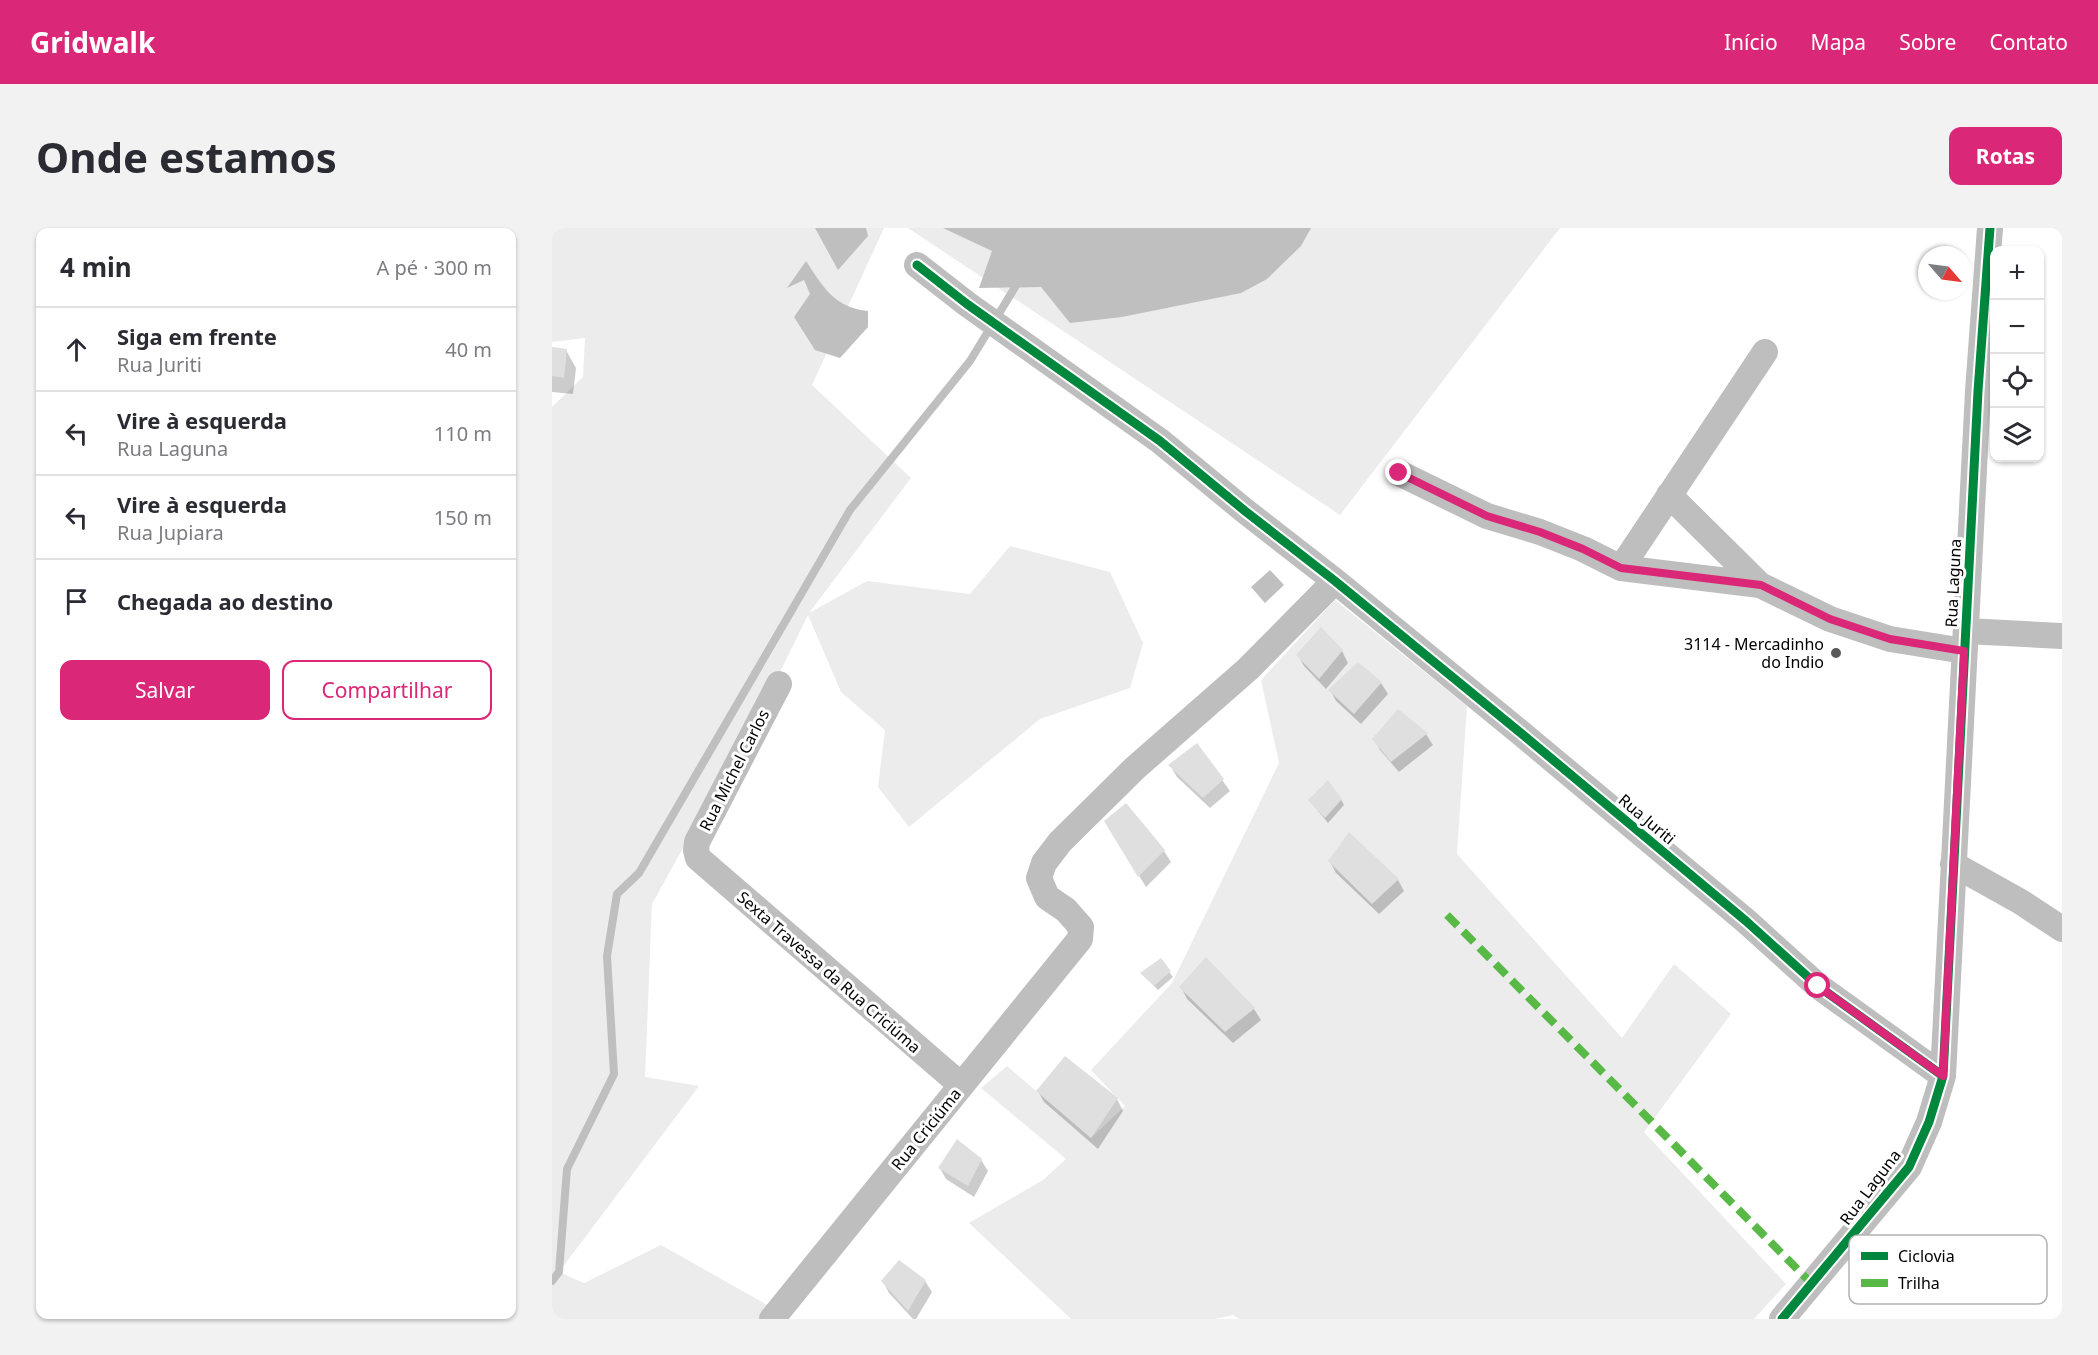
<!DOCTYPE html>
<html lang="pt">
<head>
<meta charset="utf-8">
<style>
	body { margin:0; font-family:"Noto Sans",sans-serif; background:#f2f2f3; color:#2b2b33 }
	.controls { position:absolute; right:18px; top:18px; display:grid; overflow:hidden; border-radius:12px; box-shadow:0 2px 4px #0004 }
	.controls button { width:54px; height:54px; display:grid; place-items:center; padding:0; border:0; border-bottom:2px solid #e1e1e2; background:#fff; color:#2b2b33; font:30px sans-serif }
	.compass { position:absolute; left:1366px; top:18px; width:54px; height:54px; border-radius:50%; background:#fff; box-shadow:0 2px 4px #0004; rotate:118deg }
	.stop { position:absolute; width:18px; height:18px; margin:-14px; border:4px solid #db2777; border-radius:50%; background:#fff }
	.stop.end { background:#db2777; border-color:#fff; box-shadow:0 2px 6px #0008 }
	.list { margin:0; padding:0; list-style:none }
	h2 { display:flex; justify-content:space-between; align-items:center; height:78px; margin:0; padding:0 24px; font-size:26px }
	h2 small { font-size:20px; font-weight:400; color:#7c7c81 }
	.list li { display:grid; grid-template-columns:39px 1fr auto; gap:18px; align-items:center; box-sizing:border-box; height:84px; padding:0 24px; border-top:2px solid #e1e1e2 }
	.list b { display:block; font-size:22px; white-space:nowrap }
	.list p { margin:0; font-size:20px; white-space:nowrap; color:#7c7c81 }
	.list em { font-size:20px; font-style:normal; color:#7c7c81 }
	.actions { display:flex; gap:12px; padding:18px 24px }
	.actions a { flex:1; padding:14px 0; border:2px solid #db2777; border-radius:12px; text-align:center; font-size:21px; color:#db2777 }
	.actions .main { background:#db2777; color:#fff }
	.icon { flex:none; width:33px; height:33px; fill:none; stroke:currentColor; stroke-width:2; stroke-linecap:round; stroke-linejoin:round }
	.map { position:relative; flex:none; width:1510px; height:1091px; overflow:hidden; border-radius:12px }
	header { display:flex; align-items:center; gap:36px; box-sizing:border-box; height:84px; padding:0 30px; background:#db2777; color:#fff }
	header strong { font-size:28px }
	nav { display:flex; gap:33px; margin-inline-start:auto; font-size:21px }
	.intro { display:flex; align-items:center; justify-content:space-between; box-sizing:border-box; height:144px; padding:0 36px }
	h1 { margin:0; font-size:42px }
	.button { padding:15px 27px; border-radius:12px; background:#db2777; color:#fff; font-size:21px; font-weight:700 }
	main { display:flex; gap:36px; padding:0 36px }
	aside { flex:1; background:#fff; border-radius:12px; box-shadow:0 2px 4px #0004 }
	.map>svg:first-child { display:block }
	.green { fill:#ececec }
	.water { fill:#bfbfbf }
	.shadow { fill:#0003 }
	.lines { fill:none; stroke-linecap:round; stroke-linejoin:round }
	.stream { stroke:#bfbfbf; stroke-width:8 }
	.building { fill:#dfdfdf }
	.minor { stroke:#bebebe; stroke-width:26 }
	.quiet { stroke:#58b947; stroke-width:8; stroke-dasharray:15 8; stroke-linecap:butt }
	.cycleway-casing { stroke:#fff; stroke-width:13 }
	.cycleway { stroke:#00873e; stroke-width:9 }
	.route { stroke:#db2777; stroke-width:8 }
	.poi-dot { fill:#595959; stroke:#fff; stroke-width:2 }
	.labels { text-anchor:middle; stroke-width:6; stroke-linejoin:round; paint-order:stroke }
	.street-label { font-size:16px; fill:#000; stroke:#fff }
	.poi-label { font-size:16px; fill:#000; stroke:#fff; text-anchor:end }
	.key { fill:#fff; stroke:#b2b2b2; stroke-width:1.5 }
	.key-label { font-size:16px; fill:#000 }
</style>
</head>
<body>
<header>
<strong>Gridwalk</strong>
<nav><a>Início</a><a>Mapa</a><a>Sobre</a><a>Contato</a></nav>
</header>
<div class="intro"><h1>Onde estamos</h1><a class="button">Rotas</a></div>
<main>
<aside>
<h2>4 min<small>A pé · 300 m</small></h2>
<ul class="list">
<li><svg class="icon" aria-label="ahead" viewBox="0 0 24 24"><path d="M12 20V5M6 11l6-6 6 6"/></svg><div><b>Siga em frente</b><p>Rua Juriti</p></div><em>40 m</em></li>
<li><svg class="icon" aria-label="left" viewBox="0 0 24 24"><path d="M17 20v-9H6M10 6l-5 5 5 5"/></svg><div><b>Vire à esquerda</b><p>Rua Laguna</p></div><em>110 m</em></li>
<li><svg class="icon" aria-label="left" viewBox="0 0 24 24"><path d="M17 20v-9H6M10 6l-5 5 5 5"/></svg><div><b>Vire à esquerda</b><p>Rua Jupiara</p></div><em>150 m</em></li>
<li><svg class="icon" aria-label="arrive" viewBox="0 0 24 24"><path d="M6 21V4h12l-3 4 3 4H6"/></svg><div><b>Chegada ao destino</b></div></li>
</ul>
<div class="actions"><a class="main">Salvar</a><a>Compartilhar</a></div>
</aside>
<div class="map">
<svg width="1510" height="1091" viewBox="0 0 1510 1091">
	<rect width="100%" height="100%" fill="#fff"/>
	<path class="green" d="M0,0h332l-72,157 99,93 -102,135 58,-32 103,13 40,-48 100,26 33,71 -13,45 -90,31 -131,108 -31,-40 7,-57 -44,-38 -33,-77 -27,55 -129,234 -7,173 54,9 -140,186 25,11 77,-38 117,66 -6,8h-220v-912l31,-30 2,-39 -33,4z
		M356,0h652l-220,287z
		M783,372l132,106 -10,148 165,184 52,-74 57,50 -87,118 142,152 -32,35h-515l-6,-4 -18,4h-144l-102,-96 74,-43 23,-21 -85,-71 26,-22 84,72 34,-32 -34,-36 81,-87 107,-220 -18,-83z"/>
	<path class="water" d="M263,0h51l2,8 -30,34z
		M391,0h368l-10,18 -34,33 -26,14 -119,24 -52,6 -29,-36 -62,1 13,-37z
		M254,33c17,26 29,47 62,50v16l-28,31 -25,-8 -21,-33 16,-23 -6,-14 -17,8z
		M718,342l14,15 -19,18 -14,-16z"/>
	<path class="shadow" d="M0,121l14,1 10,18 -3,26 -21,-2z
		M790,423l6,12 -22,26 -22,-23 -6,-11z
		M829,455l7,11 -27,30 -25,-23 -6,-11z
		M874,506l7,11 -34,27 -19,-22 -6,-11z
		M645,517l33,46 -20,17 -33,-31 -7,-12z
		M789,571l3,6 -16,18 -18,-22z
		M554,594l58,29 7,11 -25,25z
		M778,634l68,18 6,11 -25,23 -43,-41z
		M608,732l13,17 -15,13 -16,-17z
		M654,732l48,49 7,11 -28,23 -46,-44 -6,-12z
		M486,863l79,8 6,12 -25,38 -54,-47z
		M429,932l7,11 -14,26 -28,-18 -6,-11z
		M331,1053h42l7,11 -16,27h-3l-24,-26z"/>
	<g class="lines">
		<path class="stream" d="M0,1053l7,-9 8,-103 47,-95 -7,-118 10,-62 22,-21 211,-363 120,-149 50,-82"/>
	</g>
	<path class="building" d="M0,119l15,2 -3,29 -12,-2z
		M769,399l22,23 -24,29 -23,-24z
		M806,434l24,20 -28,32 -26,-24z
		M846,481l30,24 -37,29 -19,-23z
		M645,515l27,36 -21,19 -35,-33z
		M776,552l14,19 -17,19 -17,-18z
		M574,575l39,47 -27,27 -34,-56z
		M797,604l50,47 -27,25 -44,-43z
		M654,729l49,51 -30,24 -46,-45z
		M609,730l10,13 -17,15 -14,-13z
		M513,828l53,42 -27,40 -55,-47z
		M405,911l25,20 -14,27 -30,-18z
		M347,1032l27,20 -18,31 -27,-30z"/>
	<g class="lines">
		<path class="minor" d="M365,37l50,39 193,137 85,70 90,70 187,153 224,187 72,65 125,90
			M847,245l88,43 53,16 43,17 38,19 139,17 70,34 60,20 74,12
			M1117,267l91,90
			M1069,340l144,-216
			M1414,403l96,5
			M227,456l-82,158 -1,8 2,8 263,227
			M1401,636l68,38 41,27
			M220,1091l308,-380 1,-12 -15,-17 -19,-13 -8,-19 5,-15 16,-21 75,-74 113,-99 87,-88
			M1230,1091l127,-152 20,-45 14,-46 35,-685 12,-163"/>
		<path class="quiet" d="M895,687l365,369"/>
		<g class="cycleway-casing">
			<path id="cycleway" d="M365,37l50,39 193,137 85,70 90,70 187,153 224,187 72,65 125,90
				M1230,1091l127,-152 20,-45 14,-46 35,-685 12,-163"/>
		</g>
		<use href="#cycleway" class="cycleway"/>
	</g>
	<g class="lines">
		<path class="route" d="M847,245l88,43 53,16 43,17 38,19 140,17 69,34 60,20 74,12 -21,425 -125,-90"/>
	</g>
	<circle class="poi-dot" cx="1284" cy="425" r="6"/>
	<g class="labels">
		<g class="street-label">
			<text transform="translate(1401 355) rotate(-87)" y="6">Rua Laguna</text>
			<text transform="translate(182 542) rotate(-63)" y="6">Rua Michel Carlos</text>
			<text transform="translate(1095 591) rotate(40)" y="6">Rua Juriti</text>
			<text transform="translate(277 744) rotate(41)" y="6">Sexta Travessa da Rua Criciúma</text>
			<text transform="translate(374 901) rotate(-51)" y="6">Rua Criciúma</text>
			<text transform="translate(1318 959) rotate(-53)" y="6">Rua Laguna</text>
		</g>
		<g class="poi-label">
			<text x="1272" y="422">3114 - Mercadinho<tspan x="1272" dy="18">do Indio</tspan></text>
		</g>
	</g>
	<rect x="1297" y="1007" width="198" height="69" rx="9" class="key"/>
	<rect x="1309" y="1024" width="27" height="8" fill="#00873e"/>
	<rect x="1309" y="1051" width="27" height="8" fill="#58b947"/>
	<g class="key-label">
		<text x="1346" y="1034">Ciclovia</text>
		<text x="1346" y="1061">Trilha</text>
	</g>
</svg>
<div class="controls">
<button>+</button>
<button>−</button>
<button><svg class="icon" aria-label="locate" viewBox="0 0 24 24"><circle cx="12" cy="12" r="6"/><path d="M12 2v4M12 18v4M2 12h4M18 12h4"/></svg></button>
<button><svg class="icon" aria-label="layers" viewBox="0 0 24 24"><path d="M12 4l9 5-9 5-9-5zM3 14l9 5 9-5"/></svg></button>
</div>
<svg class="compass" viewBox="-18 -18 36 36"><path d="M0-13l5 13h-10z" fill="#e53935"/><path d="M0 13l5-13h-10z" fill="#7c7c81"/></svg>
<div class="stop" style="left:1266px;top:758px"></div>
<div class="stop end" style="left:847px;top:245px"></div>
</div>
</main>
</body>
</html>
